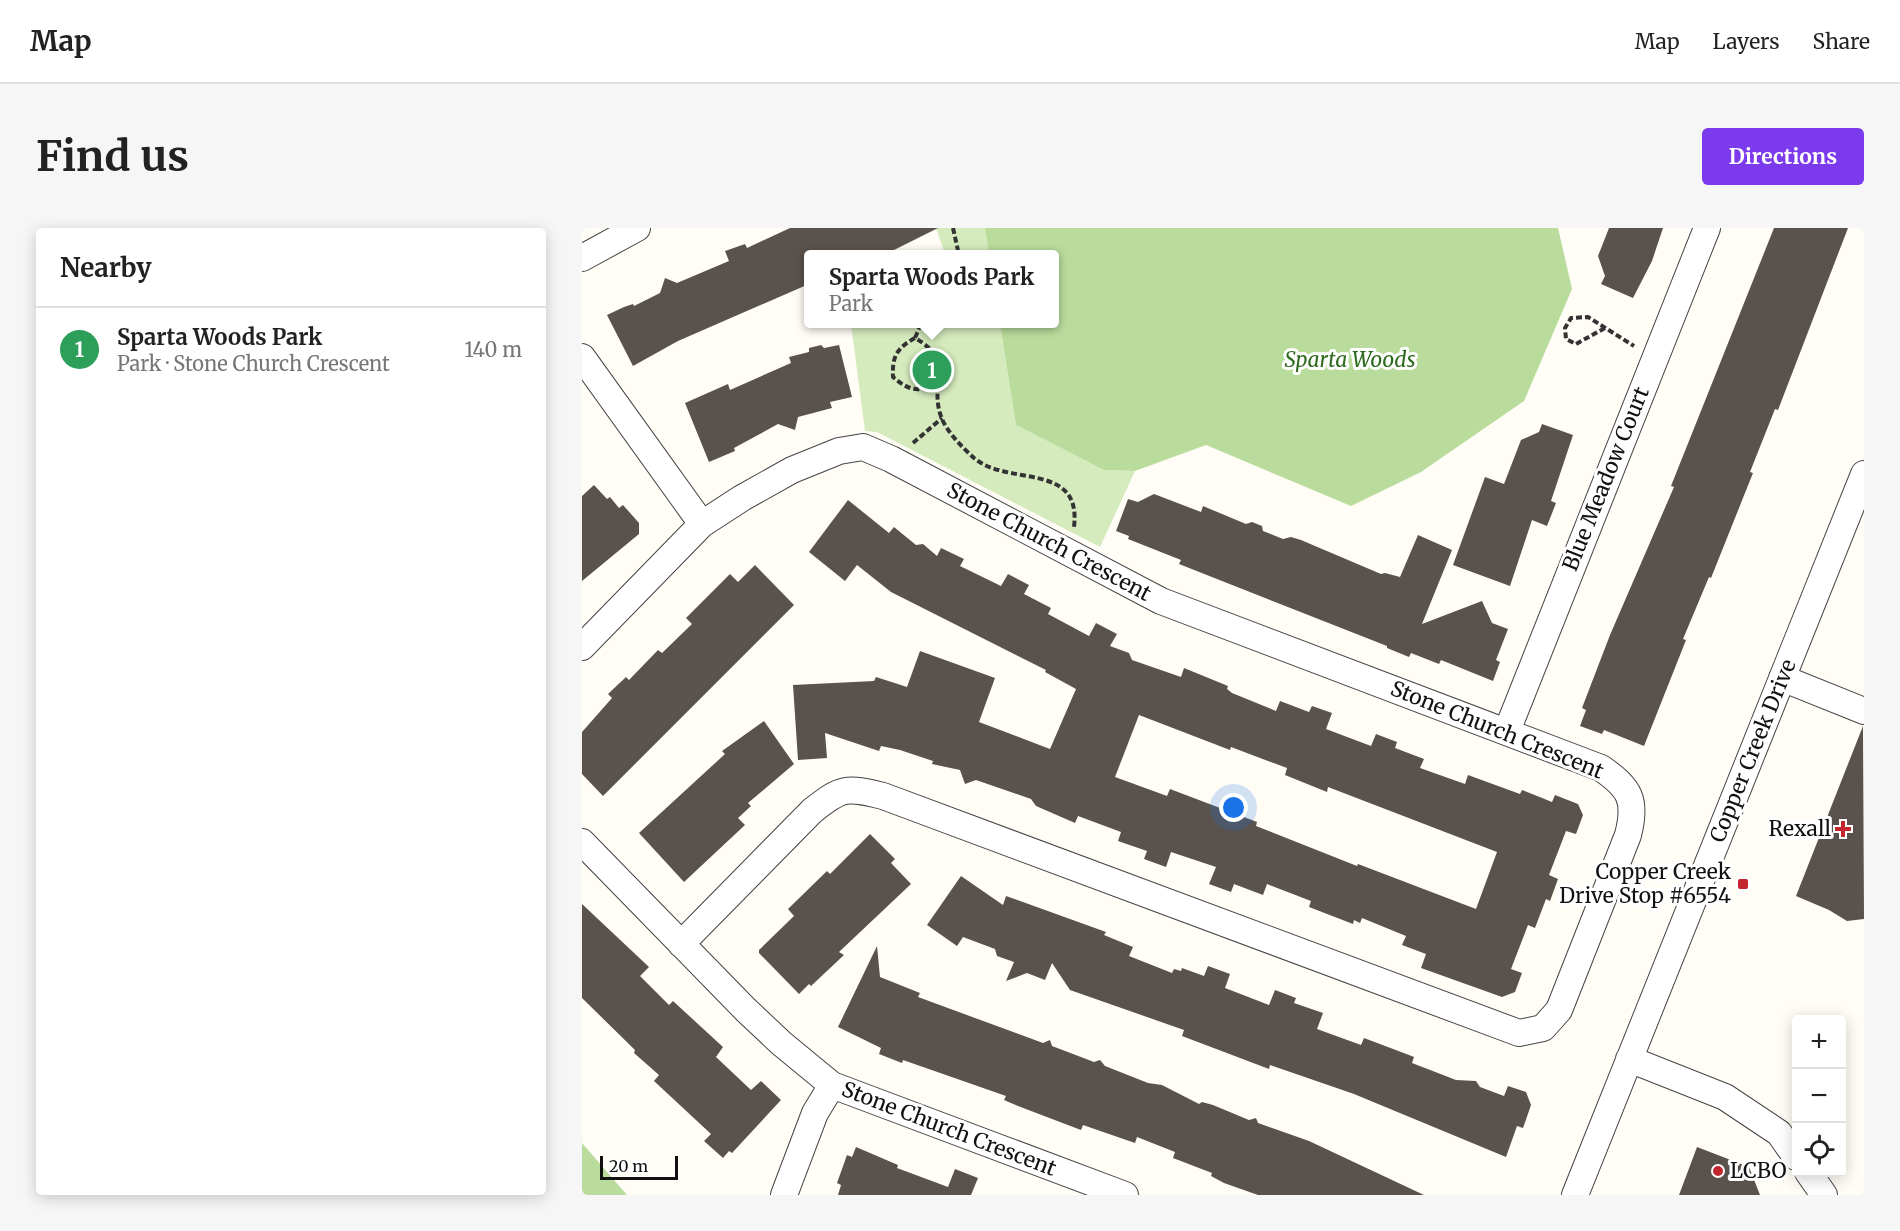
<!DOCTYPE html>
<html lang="en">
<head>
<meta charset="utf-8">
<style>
	body { margin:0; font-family:Merriweather,serif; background:#f6f6f6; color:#222 }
	.controls { position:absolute; right:18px; bottom:18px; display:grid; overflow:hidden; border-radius:6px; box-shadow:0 3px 15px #0003 }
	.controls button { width:54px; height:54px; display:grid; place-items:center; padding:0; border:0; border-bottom:2px solid #e0e0e0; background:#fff; color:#222; font:30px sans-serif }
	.scale { position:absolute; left:18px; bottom:15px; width:78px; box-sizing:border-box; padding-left:6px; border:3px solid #111; border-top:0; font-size:16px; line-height:21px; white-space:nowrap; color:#111; -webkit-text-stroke:4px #fff; paint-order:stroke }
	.you { position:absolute; left:652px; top:580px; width:21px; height:21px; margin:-15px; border:4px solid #fff; border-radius:50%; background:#1a73e8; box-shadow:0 0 0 9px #1a73e833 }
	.badge { display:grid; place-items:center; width:39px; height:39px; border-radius:50%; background:#7c3aed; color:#fff; font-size:20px; font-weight:700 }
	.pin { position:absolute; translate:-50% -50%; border:3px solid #fff; box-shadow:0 2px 6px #0006 }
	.popup { position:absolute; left:222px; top:22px; width:255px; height:78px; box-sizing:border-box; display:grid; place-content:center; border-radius:6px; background:#fff; filter:drop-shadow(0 2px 4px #0005); font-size:20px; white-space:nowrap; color:#767676 }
	.popup b { font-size:22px; color:#222 }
	.popup::after { content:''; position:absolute; left:50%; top:100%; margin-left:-12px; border:12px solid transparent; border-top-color:#fff }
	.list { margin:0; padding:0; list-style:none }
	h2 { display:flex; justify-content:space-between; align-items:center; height:78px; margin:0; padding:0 24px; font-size:26px }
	h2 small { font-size:20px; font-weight:400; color:#767676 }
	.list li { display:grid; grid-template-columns:39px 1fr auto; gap:18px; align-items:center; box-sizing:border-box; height:84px; padding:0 24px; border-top:2px solid #e0e0e0 }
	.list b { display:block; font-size:22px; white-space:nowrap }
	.list p { margin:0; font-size:20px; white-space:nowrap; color:#767676 }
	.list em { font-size:20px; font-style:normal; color:#767676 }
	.icon { flex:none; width:33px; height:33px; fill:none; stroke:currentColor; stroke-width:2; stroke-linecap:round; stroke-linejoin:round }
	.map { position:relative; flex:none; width:1282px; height:967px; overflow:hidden; border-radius:6px }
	header { display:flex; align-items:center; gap:36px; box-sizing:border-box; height:84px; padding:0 30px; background:#fff; border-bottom:2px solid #e0e0e0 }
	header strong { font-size:28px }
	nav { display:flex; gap:33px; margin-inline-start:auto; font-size:21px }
	.intro { display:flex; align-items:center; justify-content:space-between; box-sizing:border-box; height:144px; padding:0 36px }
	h1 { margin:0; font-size:42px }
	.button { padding:15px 27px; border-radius:6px; background:#7c3aed; color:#fff; font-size:21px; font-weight:700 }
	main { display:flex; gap:36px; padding:0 36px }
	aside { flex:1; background:#fff; border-radius:6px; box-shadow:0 3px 15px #0003 }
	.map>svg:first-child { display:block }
	.green { fill:#d5ebbd }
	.forest { fill:#b9dc9c }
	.building { fill:#5a524d; fill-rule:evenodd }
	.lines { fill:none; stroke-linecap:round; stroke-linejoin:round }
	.minor-casing { stroke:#444; stroke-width:28 }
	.path { stroke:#333; stroke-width:4; stroke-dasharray:6 3; stroke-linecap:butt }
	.minor { stroke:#fff; stroke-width:26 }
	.poi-dot { fill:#c4262e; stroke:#fff; stroke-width:2 }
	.labels { text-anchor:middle; stroke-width:6; stroke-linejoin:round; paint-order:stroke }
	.park-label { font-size:21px; font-style:italic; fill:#2f6b1f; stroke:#fff }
	.street-label { font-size:21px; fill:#111; stroke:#fff }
	.poi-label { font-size:21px; fill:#111; stroke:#fff; text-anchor:end }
</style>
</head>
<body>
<header>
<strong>Map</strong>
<nav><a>Map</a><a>Layers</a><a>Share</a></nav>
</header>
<div class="intro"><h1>Find us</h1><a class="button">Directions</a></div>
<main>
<aside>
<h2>Nearby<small></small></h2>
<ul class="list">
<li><span class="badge" style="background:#2e9e5b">1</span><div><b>Sparta Woods Park</b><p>Park · Stone Church Crescent</p></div><em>140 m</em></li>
</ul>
</aside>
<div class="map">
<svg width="1282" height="967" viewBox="0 0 1282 967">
	<rect width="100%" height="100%" fill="#fffdf5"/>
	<path class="green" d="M354,0h49l4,26h-44z
		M269,96h149l16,101 88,45 31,1 -35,76 -223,-115 -12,-1z"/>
	<path class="forest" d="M403,0h573l14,61 -48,112 -103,71 -70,34 -145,-61 -71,26 -31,-1 -88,-45 -16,-101h55v-69l-66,-1z
		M0,915l45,52h-45z"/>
	<path class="building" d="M208,0h148l-54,27h-75v29l-131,57 -45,25 -26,-51 17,-8 9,-3 1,2 26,-13 5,-15 12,5 52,-22 -4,-10 20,-7 2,4z
		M1027,0h54l-11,33 -19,37 -32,-14 4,-8 -7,-20z
		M1192,0h74l-70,182 -3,-1 -25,63 3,1 -42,105 -2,-1 -26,62 3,1 -42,106 -40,-16 -2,4 -22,-8 6,-16 -4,-2 28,-73 64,-148 -3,-1z
		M239,117l3,3 15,-3 13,52 -22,5 2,6 -34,9 -3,13 -17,-6 -44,24 1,3 -26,11 -24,-59 43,-19 2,6 61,-27 -2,-6 20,-5v-4z
		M960,196l31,11 -22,66 5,2 -9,23 -15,-6 -22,66 -57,-21 32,-88 19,7 17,-44 18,-8z
		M12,257l13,14 3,-2 9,11 4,-3 16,18v11l-57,47v-85z
		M572,266l47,18 2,-6 43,18 6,-2 10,4 1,5 20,8 8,-2 10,3 80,34 4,-1 15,4 18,-42 34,15 -30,74 60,-23 10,22 16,6 -12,31 4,2 -7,19 -52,-21 -2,4 -28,-11 -2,4 -22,-9v-2l-208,-82 2,-4 -53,-21 1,-3 -13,-5 12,-32 10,3z
		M266,272l41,33 5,-6 22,18 7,-1 14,12 4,-8 23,11 -4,7 41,20 7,-12 21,11 -5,9 27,14 -3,6 41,22 7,-13 21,11 -7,12 19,7 3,7 49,17 3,-9 44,18 -1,3 5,4 44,18 4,-10 29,11 3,-6 20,7 -6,16 45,17 5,-12 21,8 -2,6 29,11 -4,9 45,16 3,-9 52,19 2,-4 30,12 3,-7 23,9 5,11 -7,19 -10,-3 -17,44 9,4 -8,22 -4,-2 -11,29 -7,-3 -17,44 11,4 -7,19 -13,5 -81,-29 5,-14 -24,-9 4,-9 -44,-18 -2,5 -6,-3 -1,4 -44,-17 2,-6 -44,-17 -4,11 -29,-11 -3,8 -22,-8 7,-17 -45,-15 -5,15 -22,-8 3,-8 -29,-10 3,-9 -43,-16 -3,7 -39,-17 -5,-7 -55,-19 -11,4 -5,-14 -28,-6 1,-3 -33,-11 -19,-4 -2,5 -54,-18 2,25 -29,2 -5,-75 81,-4 2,-4 31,10 13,-36 75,27 -16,44 71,27 26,-60 -31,-17 1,-2 -155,-78 -34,-27 -12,16 -36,-29zM557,487l91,35 1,-3 56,21 -2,7 42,17 1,-5 169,65 -21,57 -118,-45 -1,2 -101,-40 1,-4 -87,-33 -3,7 -52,-19z
		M173,337l39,40 -191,191 -21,-22v-42l30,-34 -4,-4 18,-17 3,3 29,-30 4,3 30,-29 -6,-6 44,-44 8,8z
		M182,493l30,43 -46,39 3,3 -13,12 7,7 -61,57 -45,-49 86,-79 -3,-3z
		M1281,498l1,193 -17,2 -18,-11 -33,-14z
		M288,606l25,25 -4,4 20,21 -72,68 5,3 -33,31 -2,-2 -10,10 -40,-41v-3l35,-34 -6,-7 39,-38 3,3z
		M379,648l42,29 3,-9 100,36 -2,3 29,12 -4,9 43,17 2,-4 7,2 1,-3 22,8 4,-10 22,8 -5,14 44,17 6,-15 21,8 -2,5 29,10 -6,16 44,16 3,-7 45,17 5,2 -2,6 44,17 20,1 4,6 24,9 4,-10 18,6 5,13 -8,23 -6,-2 -11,31 -152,-63 -84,-29 -1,4 -87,-33 2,-6 -114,-40 -18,-27 -7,17 -18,-7 -21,8 8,-19 -17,-6 -2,-7 -32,-12 -6,9 -30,-21z
		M0,676l67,63 -9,9 29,29 4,-4 50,46 -7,10 35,33 10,-9 20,19 -49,53 -3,-2 -6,7 -19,-17 7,-7 -57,-53 5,-6 -25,-22 1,-3 -53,-52z
		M295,718l3,31 40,16 -2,4 125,46 7,-3 2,6 42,16 6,-2 5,6 43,17 14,2 37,19 3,-2 11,3 36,15 7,-2 2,5 51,18 115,54h-166l-34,-12 -13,-7 1,-3 -39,-15 2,-6 -38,-15 -2,6 -52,-18 -2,5 -63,-24 -14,-6 2,-4 -103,-36 -1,3 -23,-9 2,-6 -43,-21z
		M274,919l42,18 -1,3 51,19 7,-18 23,9 -7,17h-133l3,-10 -4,-2 10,-28 5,2z
		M1115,919l52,20 11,28h-81z"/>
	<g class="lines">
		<g class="minor-casing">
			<path id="minor" d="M0,30l55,-30
				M0,129l120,167
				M0,419l120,-123 40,-26 50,-28 47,-19 24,-4 28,12 270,142 440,167c29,20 36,32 27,67l-69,175 -16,18 -24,5 -636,-237c-37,-9 -41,-9 -71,15l-131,133
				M1200,450l82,33
				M925,503l200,-503
				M0,614l164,168 35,33 51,42 293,110
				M1047,831l96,38 54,36 17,24
				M1226,944l16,23
				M202,967l31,-82 17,-28
				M993,967l289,-721"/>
		</g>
		<path class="path" d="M371,0l6,27
			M339,96l-6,14c43,25 12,44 27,81 6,14 21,29 32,39 34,29 108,3 100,69
			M1023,100l-29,16 -10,-5 -1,-11 6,-10 17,-1 46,29
			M333,110c-18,10 -23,18 -22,39 15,13 25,16 44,7
			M331,215l29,-25"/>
		<use href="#minor" class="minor"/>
	</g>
	<g class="poi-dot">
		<path d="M1258 592h6v6h6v6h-6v6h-6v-6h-6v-6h6z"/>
		<rect x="1155" y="650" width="12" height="12" rx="3"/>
		<circle cx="1136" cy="943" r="6"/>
	</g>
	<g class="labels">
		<g class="park-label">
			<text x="768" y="139">Sparta Woods</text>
		</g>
		<g class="street-label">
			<text transform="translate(1024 251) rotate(-68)" y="7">Blue Meadow Court</text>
			<text transform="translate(467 314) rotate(28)" y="7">Stone Church Crescent</text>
			<text transform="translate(915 502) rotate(22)" y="7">Stone Church Crescent</text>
			<text transform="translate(1171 523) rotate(-68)" y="7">Copper Creek Drive</text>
			<text transform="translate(367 901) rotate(21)" y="7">Stone Church Crescent</text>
		</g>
		<g class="poi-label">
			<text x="1249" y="608">Rexall</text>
			<text x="1149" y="651">Copper Creek<tspan x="1149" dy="24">Drive Stop #6554</tspan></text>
			<text x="1148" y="950" text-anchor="start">LCBO</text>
		</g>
	</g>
</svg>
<div class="controls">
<button>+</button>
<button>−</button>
<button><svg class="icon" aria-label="locate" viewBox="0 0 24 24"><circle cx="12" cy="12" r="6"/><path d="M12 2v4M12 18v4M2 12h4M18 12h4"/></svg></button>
</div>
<div class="scale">20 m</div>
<div class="you"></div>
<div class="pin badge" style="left:350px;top:142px;background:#2e9e5b">1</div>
<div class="popup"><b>Sparta Woods Park</b>Park</div>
</div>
</main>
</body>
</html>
